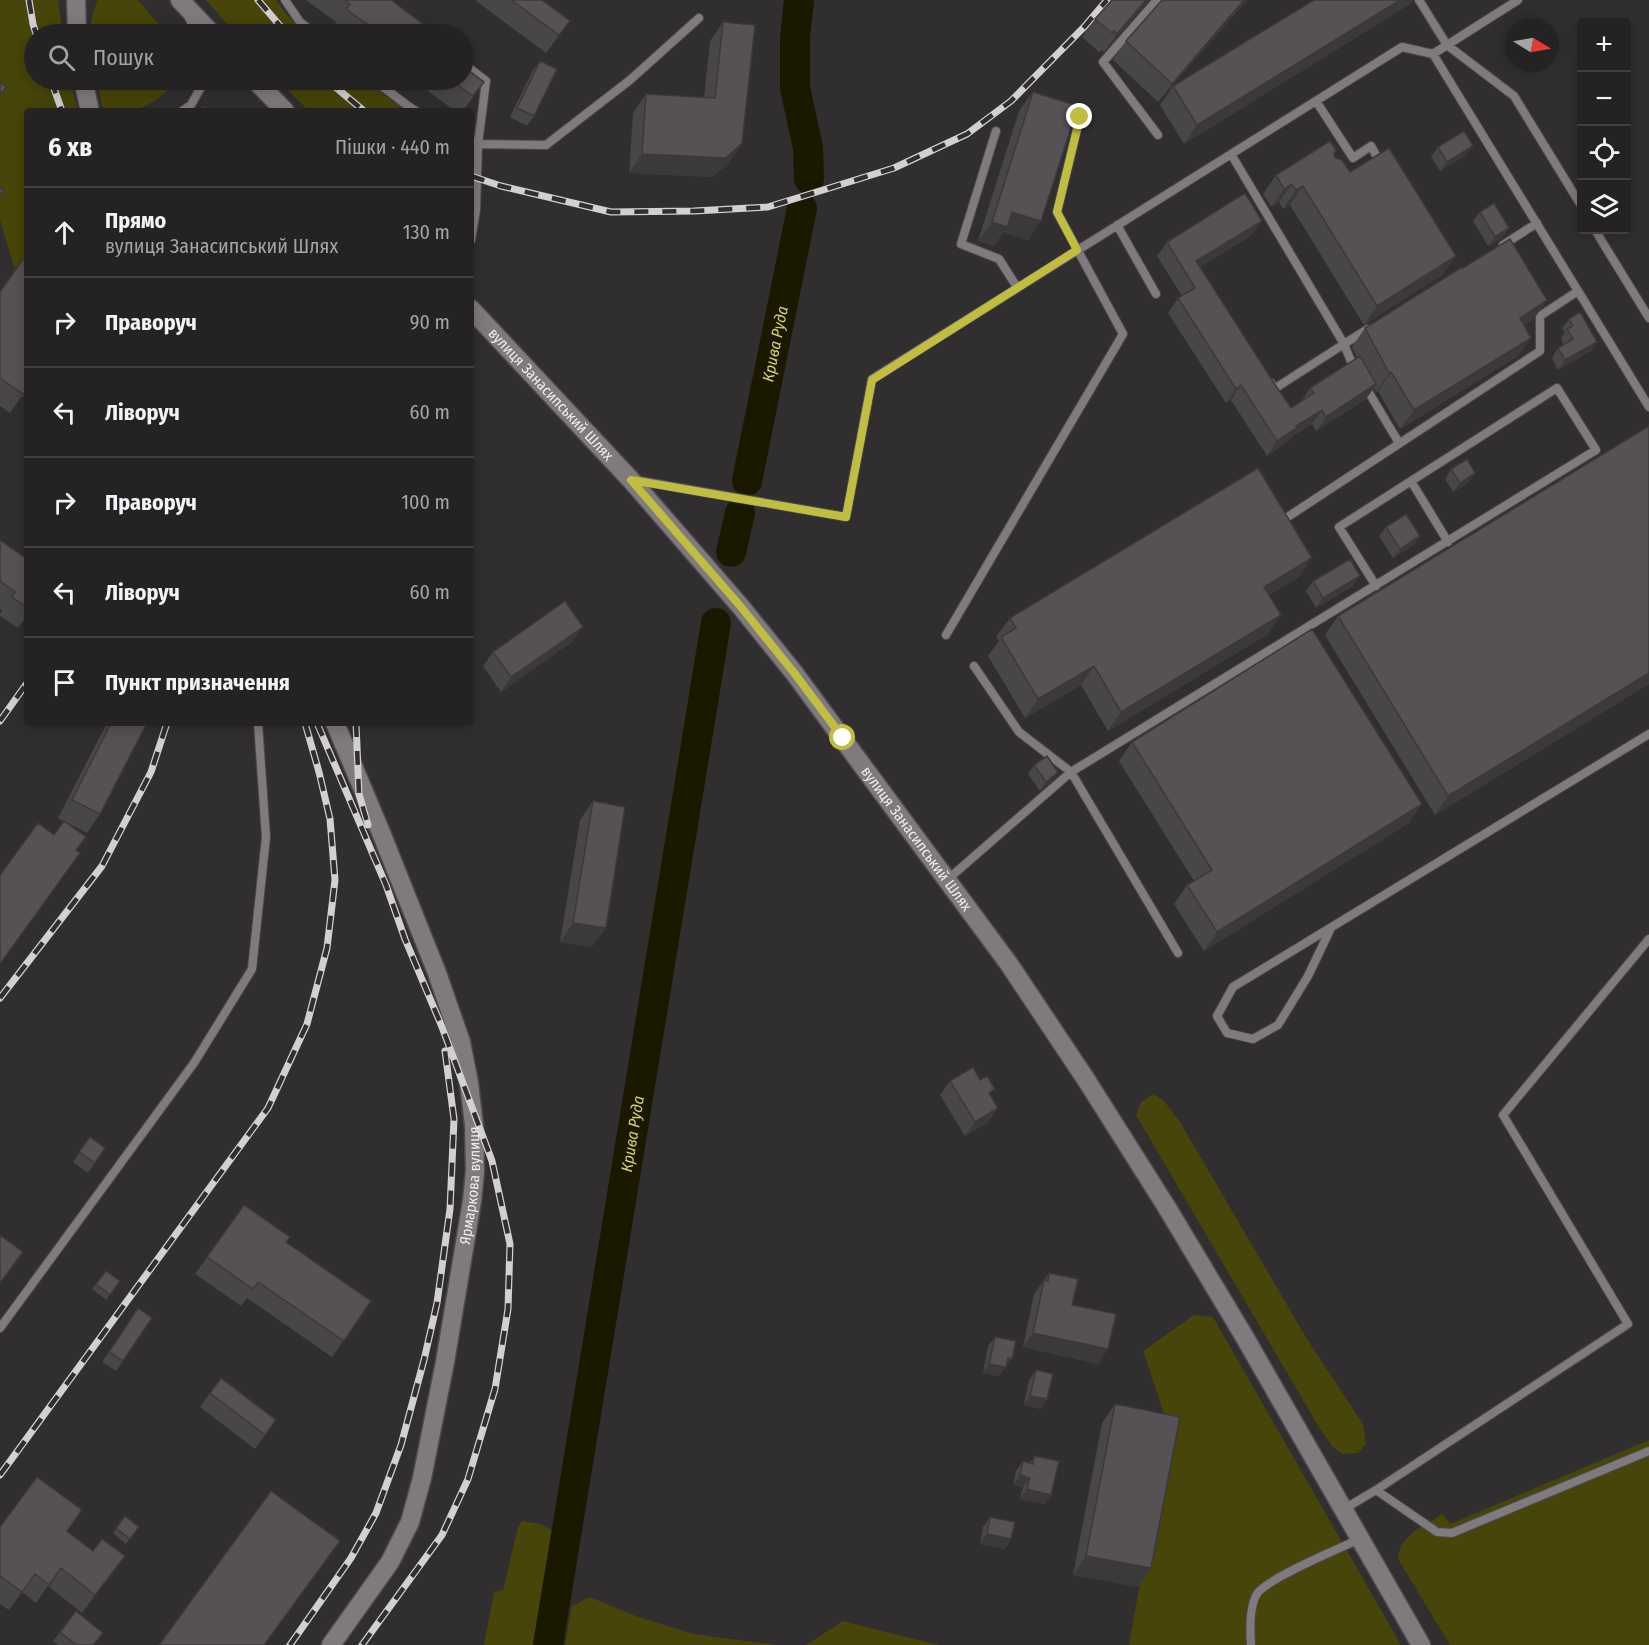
<!DOCTYPE html>
<html lang="uk">
<head>
<meta charset="utf-8">
<style>
	body { margin:0; font-family:"Fira Sans Condensed",sans-serif; background:#312f31; color:#f1f3f6 }
	.controls { position:absolute; right:18px; top:18px; display:grid; overflow:hidden; border-radius:6px; box-shadow:0 3px 15px #0003 }
	.controls button { width:54px; height:54px; display:grid; place-items:center; padding:0; border:0; border-bottom:2px solid #423f41; background:#252224; color:#f1f3f6; font:30px sans-serif }
	.compass { position:absolute; left:1505px; top:18px; width:54px; height:54px; border-radius:50%; background:#252224; box-shadow:0 3px 15px #0003; rotate:101deg }
	.stop { position:absolute; width:18px; height:18px; margin:-14px; border:4px solid #c1bd40; border-radius:50%; background:#fff }
	.stop.end { background:#c1bd40; border-color:#fff; box-shadow:0 2px 6px #0008 }
	.list { margin:0; padding:0; list-style:none }
	h2 { display:flex; justify-content:space-between; align-items:center; height:78px; margin:0; padding:0 24px; font-size:26px }
	h2 small { font-size:20px; font-weight:400; color:#a3a4a6 }
	.list li { display:grid; grid-template-columns:39px 1fr auto; gap:18px; align-items:center; box-sizing:border-box; height:90px; padding:0 24px; border-top:2px solid #423f41 }
	.list b { display:block; font-size:22px; white-space:nowrap }
	.list p { margin:0; font-size:20px; white-space:nowrap; color:#a3a4a6 }
	.list em { font-size:20px; font-style:normal; color:#a3a4a6 }
	.icon { flex:none; width:33px; height:33px; fill:none; stroke:currentColor; stroke-width:2; stroke-linecap:round; stroke-linejoin:round }
	.map { position:relative; flex:none; width:1649px; height:1645px; overflow:hidden }
	.search { position:absolute; background:#252224; box-shadow:0 3px 15px #0003; left:24px; top:24px; width:450px; height:66px; display:flex; align-items:center; gap:15px; box-sizing:border-box; padding:0 21px; border-radius:33px; color:#a3a4a6; font-size:22px }
	.panel { position:absolute; background:#252224; box-shadow:0 3px 15px #0003; left:24px; top:108px; width:450px; height:618px; border-radius:6px }
	.map>svg:first-child { display:block }
	.green { fill:#47450a }
	.lines { fill:none; stroke-linecap:round; stroke-linejoin:round }
	.river { stroke:#1a1900; stroke-width:30 }
	.lane-casing { stroke:#4d4a4c; stroke-width:10 }
	.secondary-casing { stroke:#4d4a4c; stroke-width:21 }
	.lane { stroke:#7e7a7d; stroke-width:8 }
	.secondary { stroke:#7e7a7d; stroke-width:18 }
	.rail-casing { stroke:#d3d0d2; stroke-width:7 }
	.rail { stroke:#312e30; stroke-width:4.5; stroke-dasharray:14; stroke-linecap:butt }
	.wall { fill:#494648 }
	.shaded-wall { fill:#3c393b }
	.building { fill:#555154; stroke:#3c393b; stroke-width:1.5 }
	.route { stroke:#c1bd40; stroke-width:8 }
	.labels { text-anchor:middle; stroke-width:4.5; stroke-linejoin:round; paint-order:stroke }
	.street-label { font-size:15px; fill:#f0edef; stroke:#312e30 }
	.water-label { font-size:16px; font-style:italic; fill:#d4d276; stroke:#312e30 }
</style>
</head>
<body>
<div class="map">
<svg width="1649" height="1645" viewBox="0 0 1649 1645">
	<rect width="100%" height="100%" fill="#312e30"/>
	<path class="green" d="M0,0h58l5,34h-29v46h36l8,31h-51v165l-13,-9 -14,-47z
		M98,0h40l29,34h-76c-1,-12 2,-23 7,-34z
		M206,0h70l11,15 21,19h-72z
		M97,80h83c-24,21 -44,40 -78,27z
		M278,80h86l43,31h-98z
		M1153,1094l11,7 16,21 127,217 56,85 3,20 -8,9 -16,1 -10,-8 -12,-17 -184,-314 5,-13z
		M1194,1315l19,2 188,328h-272l37,-208 -2,-23 -21,-63z
		M1649,1440v205h-199l-52,-86c1,-24 27,-34 45,-45l7,10z
		M522,1521l18,3 17,9v5l-18,107h-55l10,-53 9,-2 15,-63z
		M590,1597l48,20 56,17 82,11h-211l7,-39z
		M843,1621l96,24h-133z"/>
	<g class="lines">
		<g class="river">
			<path d="M799,0l-4,38v50l13,60 1,31"/>
			<path id="s1" d="M747,481l55,-273"/>
			<path d="M731,552l9,-39"/>
			<path id="s2" d="M548,1645l168,-1022"/>
		</g>
		<g class="lane-casing">
			<path id="lane" d="M285,0l15,22 16,12
				M1157,0l-54,62 55,73
				M1419,0l28,45 67,51 68,111
				M1518,0l-85,54 216,353
				M189,18l8,16
				M464,64l22,17 -8,63 -2,66 -5,30
				M374,80l34,26 8,5
				M1316,101l37,57 18,-12 10,18
				M182,111l9,-6 14,-25
				M996,131l-35,113 38,15 18,28
				M471,140l7,4 68,1 84,-65 69,-62
				M1231,154l113,190 -70,45 -3,-6
				M1117,225l39,69
				M1595,230l54,88
				M1503,245l34,-22
				M1356,370l-6,-11 -6,-15 24,-15
				M1365,386l34,57
				M635,480l211,37 26,-138 530,-332 31,7
				M1411,481l37,61
				M1280,522l260,-171v-35l38,-25
				M946,635l177,-301 -66,-122 23,-95
				M974,666l45,66 52,40 107,181
				M947,880l124,-108 525,-322 -39,-62 -218,139 37,59
				M1331,928l-23,48 -30,49 -25,14 -26,-6 -10,-17 16,-29 416,-253
				M0,1328l194,-265 58,-94 14,-132 -8,-114
				M1376,1490l61,42 15,1 197,-82
				M1344,1509l32,-19 252,-166 -125,-209 146,-176
				M1251,1645c-1,-14 -2,-38 6,-51 9,-15 83,-46 103,-55"/>
		</g>
		<g class="secondary-casing">
			<g id="secondary">
				<path d="M76,0l1,34"/>
				<path d="M180,0l32,34"/>
				<path d="M83,80l7,31"/>
				<path d="M255,80l30,31"/>
				<path id="s3" d="M471,309l160,171 110,127 54,67 47,64 167,226 78,117 79,125 78,130 177,309"/>
				<path id="s4" d="M331,1645l59,-83 20,-40 12,-44 23,-116 27,-161 3,-30 -1,-46 -5,-42 -8,-41 -24,-69 -57,-143 -45,-107"/>
			</g>
		</g>
		<use href="#lane" class="lane"/>
		<use href="#secondary" class="secondary"/>
		<g class="rail-casing">
			<path id="rail" d="M29,0l4,24 3,10
				M258,0l29,34
				M51,80l11,31
				M327,80l37,31
				M471,176l30,10 110,26 83,-1 74,-4 126,-39 73,-34 44,-33 74,-75 22,-26
				M0,721l27,-38
				M317,723l69,162 19,54 37,88 50,134 18,83 -2,65 -13,80 -27,90 -26,56 -80,110
				M356,723l3,71 9,31
				M0,998l102,-132 49,-94 16,-49
				M0,1475l268,-367 39,-84 20,-76 8,-68 -5,-61 -11,-47 -14,-49
				M290,1645l61,-87 25,-45 25,-68 23,-85 13,-57 13,-94 4,-90 -9,-68"/>
		</g>
		<use href="#rail" class="rail"/>
	</g>
	<path class="wall" d="M306,0h85l34,29 1,5h-83l-10,-7 3,-5z
		M475,0h67l28,21 -24,32z
		M1112,0h37l-45,52 -3,-2 -2,2 -17,-15 13,-18z
		M1247,0l-89,102 -45,-42 13,-19z
		M1314,0h99l-3,4 -226,140 -24,-39 13,-19z
		M723,22l19,121 -13,19 -16,15 -84,-4 4,-60 13,-19 58,4 6,-57z
		M540,61l-6,55 -7,10 -17,-9 23,-47z
		M413,80h51l20,2 -21,29h-8z
		M1033,92l-5,148 -25,-8 -9,14 -16,-5 41,-130z
		M1438,147l28,8 -26,16 -9,-14z
		M1334,153l1,5 15,14 106,84 -14,19 -78,50 -74,-120 -7,4 -4,-7 -8,5 -8,-13 13,-19z
		M1480,212l22,26 -14,8 -15,-25z
		M1252,235l-52,32 74,116 17,25 10,-6 9,-14 47,-30 -5,-11 13,-19 98,-60 71,51 -10,6 -6,31 -118,73 -22,-38 -2,1 -2,-4 -8,11 -50,32 -4,-7 -21,13 -4,5 -20,14 -36,-56 -5,3 -58,-90 10,-15 4,-2 -25,-40 10,-14z
		M27,255v144l-5,-3 -12,17 -10,-7v-114z
		M1569,319l28,23 -6,9 -33,19 -6,-12 6,-10 6,-3 -3,-7 4,-5 -3,-5z
		M1451,469l24,4 -6,9 -16,10 -8,-13z
		M1386,527l34,9 -6,9 -21,13 -14,-22z
		M0,540l27,19v56l-9,13 -18,-12v-2l2,-4 -2,-1z
		M1360,576l-7,10 -37,22 -10,-17 7,-10z
		M1299,577l-30,18 -1,39 -160,97 -27,-46 -56,33 -37,-62 11,-15 -3,-4 14,-19z
		M1338,616l311,68 -214,131 -110,-180z
		M573,641l-72,51 -18,-26 10,-14z
		M107,723h40l-47,91 -13,19 -29,-15z
		M1132,742l277,81 -205,128 -30,-47 13,-19 7,-4 -75,-120z
		M1034,765l24,7 -7,9 -11,10 -12,-17z
		M593,801l-1,146 -32,-5 20,-122z
		M950,1081l40,15 8,12 -10,14 -23,14 -25,-41z
		M90,1137l15,11 -17,25 -15,-11z
		M244,1205l42,37 85,59 -39,56 -85,-59 -6,8 -46,-32z
		M106,1271l14,10 -14,19 -14,-11z
		M1049,1273l23,32 26,59 -75,-17 11,-53z
		M138,1308l14,10 -36,53 -14,-9z
		M995,1337l17,22 -13,17 -16,-3 5,-27z
		M1036,1370l11,29 -7,10 -16,-4 5,-25z
		M210,1393l66,27 -21,29 -55,-42z
		M1115,1404l36,164 -13,19 -65,-12 29,-152z
		M1034,1456l17,39 -7,9 -24,-5 3,-12 -10,-2 3,-14 7,-10 7,2z
		M125,1516l14,11 -13,17 -13,-11z
		M990,1517l21,22 -6,10 -25,-5 3,-17z
		M0,1527l67,5 26,19 32,5 -43,57 -34,-27 -12,17 -14,-11 -13,18 -9,-6z
		M60,1632l43,1 -9,12h-36l-5,-4z"/>
	<path class="shaded-wall" d="M1146,0h3l-45,52 13,-18z
		M1244,0h3l-89,102 14,-18z
		M1400,0h13l-3,4 -226,140 13,-19z
		M742,143l-13,19 -16,15 -84,-4 13,-19z
		M1473,146l-7,9 -26,16 7,-9z
		M1292,184l-13,18 -8,5 13,-18z
		M1303,186l-13,19 -7,4 13,-19z
		M1012,212l29,9 -13,19 -25,-8 -9,14 -16,-5 14,-19z
		M1262,221l-10,14 -66,41 10,-15z
		M1509,228l-7,10 -14,8 7,-9z
		M1456,256l-14,19 -78,50 13,-19z
		M1547,300l-13,19 -28,18 14,-19z
		M1531,338l-13,18 -118,73 14,-19z
		M1597,342l-6,9 -33,19 7,-10z
		M1391,372l-13,19 -2,1 13,-19z
		M1376,384l-10,15 -50,32 10,-14z
		M1241,385l-10,15 -5,3 10,-14z
		M1322,410l-10,14 -21,13 -4,5 -20,14 10,-15 19,-15z
		M1475,473l-6,9 -16,10 7,-9z
		M1420,536l-6,9 -21,13 7,-9z
		M1312,558l-13,19 -48,29 13,-19z
		M1360,576l-7,10 -37,22 7,-10z
		M1281,615l-13,19 -160,97 13,-19z
		M583,627l-10,14 -72,51 10,-15z
		M1094,666l-13,19 -56,33 13,-19z
		M1649,673v11l-214,131 13,-19z
		M1058,772l-7,9 -11,10 6,-9z
		M1422,804l-13,19 -205,128 13,-19z
		M573,923l33,5 -14,19 -32,-5z
		M998,1108l-10,14 -23,14 10,-14z
		M1033,1333l75,16 -10,15 -75,-17z
		M1008,1358l4,1 -13,17 -16,-3 6,-9z
		M1030,1396l17,3 -7,10 -16,-4z
		M1020,1475l10,3 -7,9 -10,-2z
		M1027,1489l24,6 -7,9 -24,-5z
		M987,1534l24,5 -6,10 -25,-5z
		M125,1556l-13,18 -30,39 13,-18z
		M1086,1556l65,12 -13,19 -65,-12z"/>
	<path class="building" d="M345,0h46l36,27 -2,2 3,2 -3,3h-44l-35,-25 4,-5z
		M511,0h31l28,21 -11,14z
		M1112,0h34l-29,34 -3,-3 -2,2 -17,-14z
		M1162,0h82l-72,84 -46,-43z
		M1314,0h86l-203,125 -24,-39z
		M723,22l32,3 -13,118 -16,15 -84,-4 4,-60 69,4z
		M540,61l17,8 -23,47 -17,-8z
		M464,67l20,15 -11,14 -22,-16h13z
		M0,82l6,5 -6,8z
		M1033,92l45,14 -37,115 -29,-9 -5,15 -15,-5z
		M202,106l12,5h-10z
		M1464,131l9,15 -26,16 -9,-15z
		M1330,141l6,9 -2,3 1,5 3,1 4,1 8,12 39,-24 67,108 -79,50 -74,-120 -7,4 -4,-6 -8,5 -8,-14z
		M0,187l4,3 -4,6z
		M1245,193l17,28 -66,40 78,122 17,25 23,-15 -4,-5 50,-32 16,28 -50,33 -4,-7 -26,16 1,2 -20,13 -36,-56 -5,4 -58,-91 17,-10 -28,-46z
		M1494,203l15,25 -14,9 -15,-25z
		M1510,239l37,61 -27,18 11,20 -117,72 -23,-38 -2,1 -24,-45 97,-61 1,1z
		M26,255l1,134 -4,5 -23,-16v-86z
		M1580,312l17,30 -32,18 -7,-12 15,-9 -6,-10 6,-3 -4,-7z
		M1649,426v247l-201,123 -110,-180z
		M1467,459l8,14 -15,10 -9,-14z
		M1258,468l54,90 -48,29 17,28 -160,97 -27,-46 -56,33 -37,-62 15,-9 -6,-10z
		M1406,514l14,22 -20,13 -14,-22z
		M0,540l27,19v48l-15,-10 3,-5 -15,-11z
		M1350,559l10,17 -37,22 -10,-17z
		M565,601l18,26 -72,50 -18,-25z
		M1312,629l110,175 -205,128 -30,-47 25,-15 -80,-128z
		M111,723h36l-47,91 -28,-14z
		M1047,756l11,16 -12,10 -12,-17z
		M593,801l32,6 -19,121 -33,-5z
		M64,821l22,16 -10,13 4,3 -80,111v-89l38,-52 16,12z
		M973,1067l7,13 7,-4 8,13 -6,4 9,15 -23,14 -25,-41z
		M90,1137l15,11 -10,15 -16,-11z
		M244,1205l46,32 -4,5 85,59 -27,40 -86,-59 -5,7 -46,-32z
		M0,1235l23,17 -23,31z
		M106,1271l14,10 -10,14 -14,-11z
		M1049,1273l29,6 -6,26 44,9 -8,35 -75,-16 11,-53 4,1z
		M138,1308l14,10 -29,43 -14,-9z
		M995,1337l21,4 -4,18 -4,-1 -2,9 -17,-3z
		M1036,1370l17,4 -6,25 -17,-3z
		M221,1378l55,42 -11,15 -55,-42z
		M1115,1404l65,13 -29,151 -65,-12z
		M1034,1456l25,5 -8,34 -24,-6 3,-11 -10,-3 3,-14 10,3z
		M37,1477l45,33 -15,21 26,20 9,-12 23,17 -30,39 -34,-27 -12,17 -14,-11 -13,18 -22,-16v-49z
		M271,1491l69,50 -76,104h-105z
		M125,1516l14,11 -9,12 -14,-11z
		M990,1517l25,5 -4,17 -24,-5z
		M76,1611l27,22 -10,12h-16l-17,-13z"/>
	<g class="lines">
		<path class="route" d="M843,738l-48,-64 -54,-67 -110,-127 215,37 26,-137 205,-130 -20,-38 23,-95"/>
	</g>
	<g class="labels">
		<g class="street-label">
			<text dy="5" stroke="none"><textPath href="#s3" startOffset="117">вулиця Занасипський Шлях</textPath></text>
			<text dy="5" stroke="none"><textPath href="#s3" startOffset="693">вулиця Занасипський Шлях</textPath></text>
			<text dy="5" stroke="none"><textPath href="#s4" startOffset="489">Ярмаркова вулиця</textPath></text>
		</g>
		<g class="water-label">
			<text dy="6" stroke="none"><textPath href="#s1" startOffset="140">Крива Руда</textPath></text>
			<text dy="6" stroke="none"><textPath href="#s2" startOffset="518">Крива Руда</textPath></text>
		</g>
	</g>
</svg>
<div class="controls">
<button>+</button>
<button>−</button>
<button><svg class="icon" aria-label="locate" viewBox="0 0 24 24"><circle cx="12" cy="12" r="6"/><path d="M12 2v4M12 18v4M2 12h4M18 12h4"/></svg></button>
<button><svg class="icon" aria-label="layers" viewBox="0 0 24 24"><path d="M12 4l9 5-9 5-9-5zM3 14l9 5 9-5"/></svg></button>
</div>
<svg class="compass" viewBox="-18 -18 36 36"><path d="M0-13l5 13h-10z" fill="#e53935"/><path d="M0 13l5-13h-10z" fill="#a3a4a6"/></svg>
<div class="stop" style="left:843px;top:738px"></div>
<div class="stop end" style="left:1080px;top:117px"></div>
<div class="search"><svg class="icon" aria-label="search" viewBox="0 0 24 24"><circle cx="10" cy="10" r="6"/><path d="M15 15l6 6"/></svg>Пошук</div>
<section class="panel">
<h2>6 хв<small>Пішки · 440 m</small></h2>
<ul class="list">
<li><svg class="icon" aria-label="ahead" viewBox="0 0 24 24"><path d="M12 20V5M6 11l6-6 6 6"/></svg><div><b>Прямо</b><p>вулиця Занасипський Шлях</p></div><em>130 m</em></li>
<li><svg class="icon" aria-label="right" viewBox="0 0 24 24"><path d="M7 20v-9h11M14 6l5 5-5 5"/></svg><div><b>Праворуч</b></div><em>90 m</em></li>
<li><svg class="icon" aria-label="left" viewBox="0 0 24 24"><path d="M17 20v-9H6M10 6l-5 5 5 5"/></svg><div><b>Ліворуч</b></div><em>60 m</em></li>
<li><svg class="icon" aria-label="right" viewBox="0 0 24 24"><path d="M7 20v-9h11M14 6l5 5-5 5"/></svg><div><b>Праворуч</b></div><em>100 m</em></li>
<li><svg class="icon" aria-label="left" viewBox="0 0 24 24"><path d="M17 20v-9H6M10 6l-5 5 5 5"/></svg><div><b>Ліворуч</b></div><em>60 m</em></li>
<li><svg class="icon" aria-label="arrive" viewBox="0 0 24 24"><path d="M6 21V4h12l-3 4 3 4H6"/></svg><div><b>Пункт призначення</b></div></li>
</ul>
</section>
</div>
</body>
</html>
